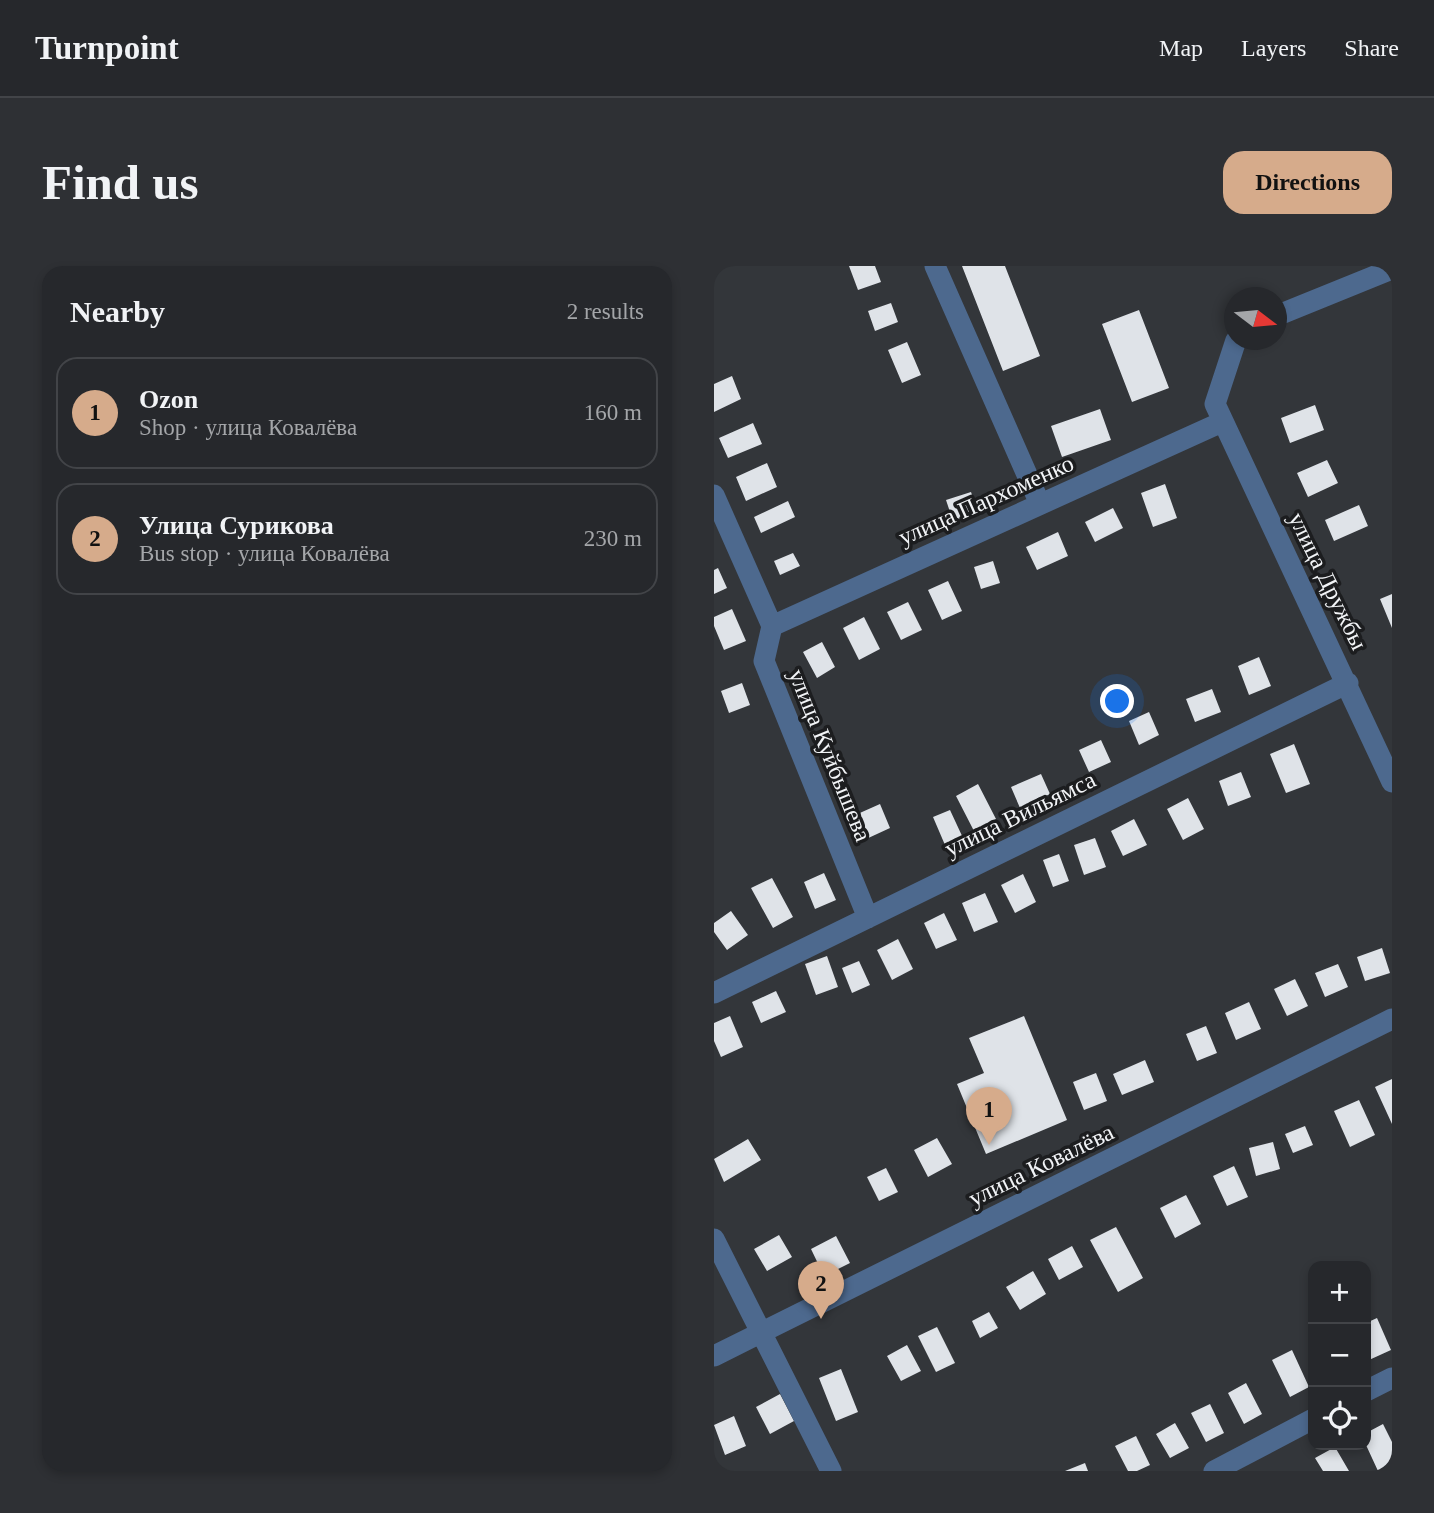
<!DOCTYPE html>
<html lang="en">
<head>
<meta charset="utf-8">
<style>
	body { margin:0; font-family:"Times New Roman",serif; background:#2e3034; color:#f1f3f6 }
	.controls { position:absolute; right:21px; bottom:21px; display:grid; overflow:hidden; border-radius:14px; box-shadow:0 4px 10px #0003 }
	.controls button { width:63px; height:63px; display:grid; place-items:center; padding:0; border:0; border-bottom:2px solid #424448; background:#26282c; color:#f1f3f6; font:35px sans-serif }
	.compass { position:absolute; left:510px; top:21px; width:63px; height:63px; border-radius:50%; background:#26282c; box-shadow:0 4px 10px #0003; rotate:106deg }
	.you { position:absolute; left:404px; top:436px; width:24px; height:24px; margin:-18px; border:5px solid #fff; border-radius:50%; background:#1a73e8; box-shadow:0 0 0 10px #1a73e833 }
	.badge { display:grid; place-items:center; width:46px; height:46px; border-radius:50%; background:#d6ab8b; color:#111; font-size:23px; font-weight:700 }
	.pin { position:absolute; translate:-50% -58px; filter:drop-shadow(0 2px 4px #0008) }
	.pin::after { content:''; position:absolute; top:37px; width:24px; height:21px; background:inherit; clip-path:polygon(0 0,100% 0,50% 100%) }
	.list { margin:0; padding:0; list-style:none }
	h2 { display:flex; justify-content:space-between; align-items:center; height:91px; margin:0; padding:0 28px; font-size:30px }
	h2 small { font-size:23px; font-weight:400; color:#a4a6a9 }
	.list li { display:grid; grid-template-columns:46px 1fr auto; gap:21px; align-items:center; box-sizing:border-box; height:112px; margin:0 14px 14px; padding:0 14px; border:2px solid #424448; border-radius:21px }
	.list b { display:block; font-size:26px; white-space:nowrap }
	.list p { margin:0; font-size:23px; white-space:nowrap; color:#a4a6a9 }
	.list em { font-size:23px; font-style:normal; color:#a4a6a9 }
	.icon { flex:none; width:38px; height:38px; fill:none; stroke:currentColor; stroke-width:2; stroke-linecap:round; stroke-linejoin:round }
	.map { position:relative; flex:none; width:678px; height:1205px; overflow:hidden; border-radius:21px }
	header { display:flex; align-items:center; gap:42px; box-sizing:border-box; height:98px; padding:0 35px; background:#26282c; border-bottom:2px solid #424448 }
	header strong { font-size:33px }
	nav { display:flex; gap:38px; margin-inline-start:auto; font-size:24px }
	.intro { display:flex; align-items:center; justify-content:space-between; box-sizing:border-box; height:168px; padding:0 42px }
	h1 { margin:0; font-size:49px }
	.button { padding:18px 32px; border-radius:21px; background:#d6ab8b; color:#111; font-size:24px; font-weight:700 }
	main { display:flex; gap:42px; padding:0 42px }
	aside { flex:1; background:#26282c; border-radius:21px; box-shadow:0 4px 10px #0003 }
	.map>svg:first-child { display:block }
	.building { fill:#dfe3e8 }
	.lines { fill:none; stroke-linecap:round; stroke-linejoin:round }
	.minor { stroke:#4d698e; stroke-width:21 }
	.labels { text-anchor:middle; stroke-width:7; stroke-linejoin:round; paint-order:stroke }
	.street-label { font-size:24px; fill:#f2f4f7; stroke:#1c1d1f }
</style>
</head>
<body>
<header>
<strong>Turnpoint</strong>
<nav><a>Map</a><a>Layers</a><a>Share</a></nav>
</header>
<div class="intro"><h1>Find us</h1><a class="button">Directions</a></div>
<main>
<aside>
<h2>Nearby<small>2 results</small></h2>
<ul class="list">
<li><span class="badge">1</span><div><b>Ozon</b><p>Shop · улица Ковалёва</p></div><em>160 m</em></li>
<li><span class="badge">2</span><div><b>Улица Сурикова</b><p>Bus stop · улица Ковалёва</p></div><em>230 m</em></li>
</ul>
</aside>
<div class="map">
<svg width="678" height="1205" viewBox="0 0 678 1205">
	<rect width="100%" height="100%" fill="#33363a"/>
	<path class="building" d="M135,0h26l6,16 -23,8z
		M248,0h43l35,90 -37,15z
		M177,37l7,19 -23,9 -7,-20z
		M425,44l30,78 -37,14 -30,-78z
		M193,76l14,33 -19,8 -14,-33z
		M18,110l9,23 -27,13v-28z
		M601,139l9,25 -34,13 -9,-25z
		M386,143l11,31 -49,17 -11,-31z
		M39,157l9,21 -34,14 -9,-20z
		M613,194l11,23 -30,14 -11,-24z
		M53,197l10,24 -31,14 -10,-24z
		M451,218l12,34 -24,9 -12,-34z
		M257,226l7,20 -25,9 -7,-21z
		M74,235l7,16 -34,16 -7,-16z
		M645,239l9,21 -34,15 -9,-21z
		M399,242l10,20 -28,14 -10,-20z
		M344,266l10,24 -31,14 -11,-23z
		M79,287l7,13 -20,9 -6,-14z
		M279,295l7,22 -19,6 -7,-22z
		M4,302l9,20 -13,6v-24z
		M234,315l14,30 -20,9 -14,-30z
		M678,328v34l-12,-29z
		M194,336l14,28 -21,10 -14,-28z
		M18,343l14,32 -22,9 -10,-24v-9z
		M150,351l16,32 -21,11 -16,-32z
		M108,376l13,25 -18,11 -14,-26z
		M545,391l12,29 -22,9 -11,-29z
		M28,417l8,22 -21,8 -8,-22z
		M498,423l9,23 -26,10 -9,-23z
		M435,446l10,23 -20,10 -10,-24z
		M387,474l10,22 -22,10 -10,-22z
		M580,478l16,40 -24,9 -16,-39z
		M527,506l10,25 -23,9 -9,-25z
		M327,508l9,20 -30,14 -9,-21z
		M264,518l18,35 -22,12 -18,-35z
		M474,532l16,31 -21,11 -16,-31z
		M166,538l10,24 -26,12 -11,-24z
		M236,544l13,28 -18,7 -12,-28z
		M420,553l13,26 -24,11 -12,-25z
		M381,572l11,29 -22,8 -10,-30z
		M345,588l10,27 -16,6 -10,-27z
		M110,607l12,27 -21,9 -11,-27z
		M309,608l13,28 -21,11 -14,-28z
		M58,612l21,39 -20,11 -22,-40z
		M271,627l13,29 -24,10 -12,-29z
		M17,645l17,24 -21,15 -13,-18v-9z
		M230,647l13,27 -21,9 -12,-26z
		M184,673l15,30 -21,11 -15,-30z
		M668,682l8,25 -25,8 -8,-24z
		M113,690l11,31 -22,8 -11,-31z
		M145,695l11,24 -18,8 -10,-25z
		M624,698l10,23 -23,10 -10,-24z
		M581,713l13,27 -21,10 -13,-27z
		M62,725l10,21 -25,11 -9,-21z
		M535,736l12,27 -25,11 -11,-27z
		M16,750l13,31 -22,10 -7,-16v-18z
		M310,750l43,104 -81,34 -29,-70 27,-11 -15,-35z
		M492,760l11,27 -20,8 -11,-27z
		M431,794l9,22 -32,13 -9,-21z
		M382,807l11,28 -23,9 -11,-28z
		M678,813v45l-17,-37z
		M645,834l16,35 -25,12 -16,-36z
		M591,860l8,19 -20,8 -8,-19z
		M223,872l15,26 -24,13 -14,-27z
		M34,873l13,21 -37,22 -10,-23z
		M559,876l7,27 -24,7 -7,-28z
		M520,900l14,31 -21,9 -14,-30z
		M172,902l12,24 -19,9 -12,-24z
		M472,929l15,29 -26,14 -15,-30z
		M402,961l27,51 -25,14 -28,-52z
		M65,969l13,22 -25,14 -13,-22z
		M122,970l14,27 -26,13 -13,-27z
		M358,980l11,21 -24,13 -11,-21z
		M319,1005l13,23 -26,16 -14,-23z
		M275,1046l9,16 -18,10 -8,-17z
		M663,1052l14,32 -22,10 -3,-8v-29z
		M223,1061l18,36 -19,9 -18,-36z
		M193,1079l14,26 -20,10 -14,-25z
		M578,1084l17,37 -19,10 -18,-37z
		M127,1103l17,43 -22,9 -17,-43z
		M532,1117l16,31 -18,10 -16,-31z
		M66,1128l14,27 -24,13 -14,-27z
		M496,1138l14,29 -18,9 -15,-29z
		M20,1150l12,30 -21,9 -11,-30z
		M461,1157l14,25 -19,10 -14,-24z
		M669,1158l9,18v29h-14l-12,-26v-12z
		M422,1170l14,29 -13,6h-9l-13,-25z
		M621,1181l14,24h-26l-8,-13z
		M371,1197l3,8h-23z"/>
	<g class="lines">
		<path class="minor" d="M221,0l105,238
			M562,50l116,-47
			M522,74l-21,64 177,378
			M0,229l58,131 -8,35 104,257
			M58,360l450,-204
			M0,727l634,-310
			M0,973l117,232
			M0,1090l678,-337
			M652,1125l26,-13
			M500,1205l99,-52"/>
	</g>
	<g class="labels">
		<g class="street-label">
			<text transform="translate(272 234) rotate(-24)" y="8">улица Пархоменко</text>
			<text transform="translate(614 315) rotate(64)" y="8">улица Дружбы</text>
			<text transform="translate(116 489) rotate(68)" y="8">улица Куйбышева</text>
			<text transform="translate(306 548) rotate(-26)" y="8">улица Вильямса</text>
			<text transform="translate(327 899) rotate(-26)" y="8">улица Ковалёва</text>
		</g>
	</g>
</svg>
<div class="controls">
<button>+</button>
<button>−</button>
<button><svg class="icon" aria-label="locate" viewBox="0 0 24 24"><circle cx="12" cy="12" r="6"/><path d="M12 2v4M12 18v4M2 12h4M18 12h4"/></svg></button>
</div>
<svg class="compass" viewBox="-18 -18 36 36"><path d="M0-13l5 13h-10z" fill="#e53935"/><path d="M0 13l5-13h-10z" fill="#a4a6a9"/></svg>
<div class="you"></div>
<div class="pin badge" style="left:275px;top:879px">1</div>
<div class="pin badge" style="left:107px;top:1053px">2</div>
</div>
</main>
</body>
</html>
